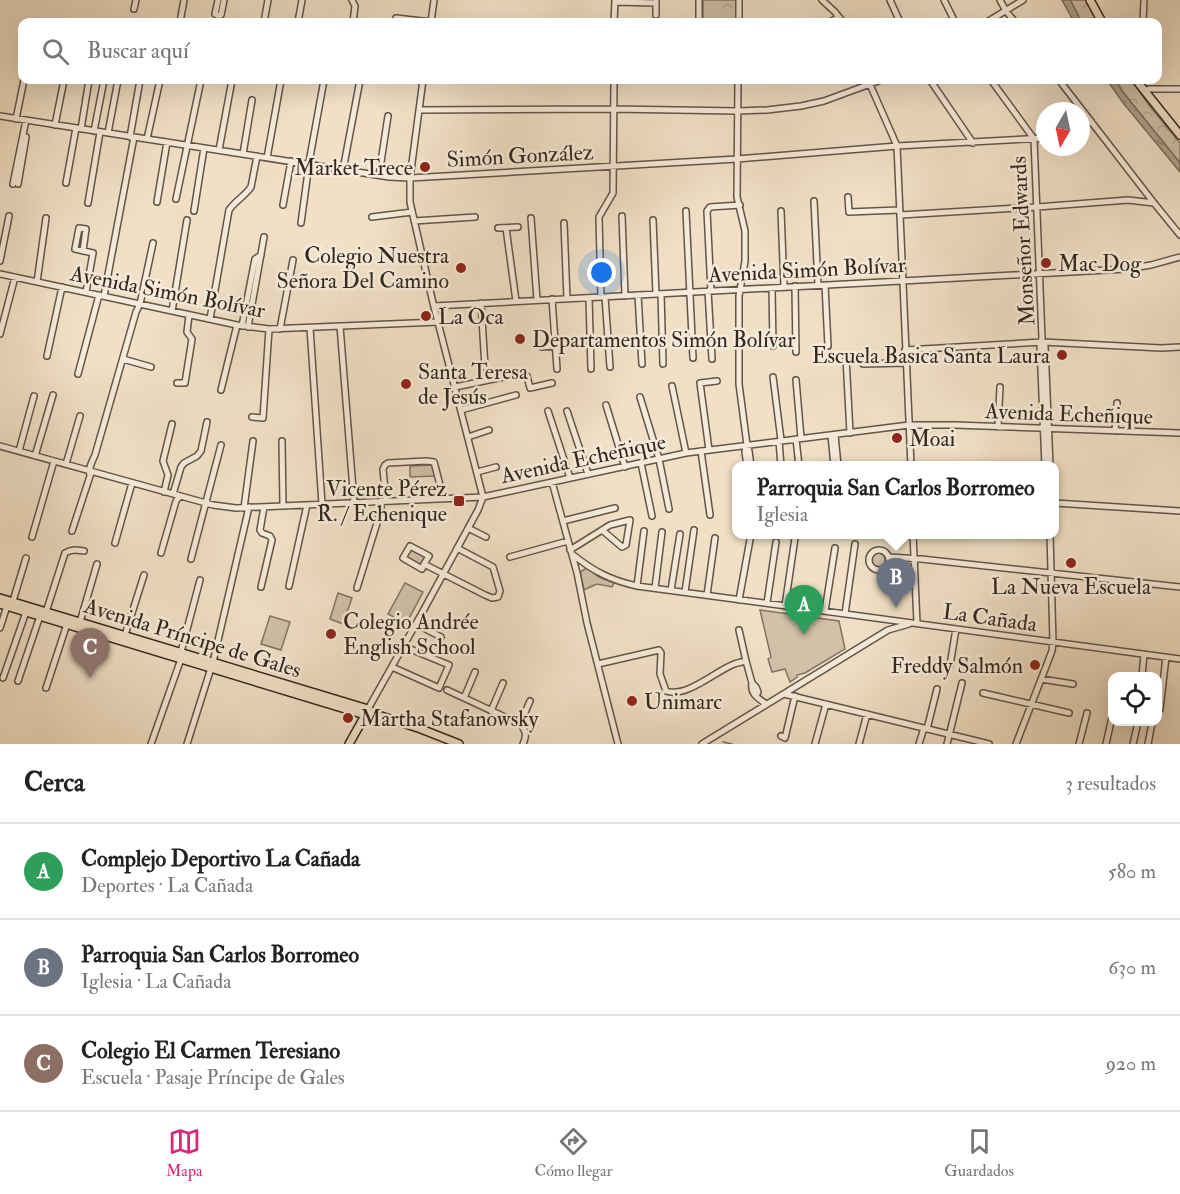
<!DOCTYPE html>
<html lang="es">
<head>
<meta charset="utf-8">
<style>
	body { margin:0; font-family:"IM FELL Double Pica",serif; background:#f6f6f6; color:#222 }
	.controls { position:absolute; right:18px; bottom:18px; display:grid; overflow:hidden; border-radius:12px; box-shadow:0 6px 24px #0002 }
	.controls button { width:54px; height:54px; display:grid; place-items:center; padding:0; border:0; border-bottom:2px solid #e0e0e0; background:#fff; color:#222; font:30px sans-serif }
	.compass { position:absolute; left:1036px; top:102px; width:54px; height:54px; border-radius:50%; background:#fff; box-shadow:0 6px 24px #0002; rotate:189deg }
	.you { position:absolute; left:602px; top:273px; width:21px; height:21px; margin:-15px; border:4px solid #fff; border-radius:50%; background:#1a73e8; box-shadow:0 0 0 9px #1a73e833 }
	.badge { display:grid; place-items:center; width:39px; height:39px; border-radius:50%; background:#db2777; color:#fff; font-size:20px; font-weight:700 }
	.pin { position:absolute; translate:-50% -50px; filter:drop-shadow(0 2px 3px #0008) }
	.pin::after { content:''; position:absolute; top:32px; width:21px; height:18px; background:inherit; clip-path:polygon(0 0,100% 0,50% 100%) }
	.popup { position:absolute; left:732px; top:461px; width:327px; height:78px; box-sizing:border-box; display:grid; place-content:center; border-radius:12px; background:#fff; filter:drop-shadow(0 2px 4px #0005); font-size:20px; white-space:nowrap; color:#767676 }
	.popup b { font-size:22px; color:#222 }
	.popup::after { content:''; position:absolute; left:50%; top:100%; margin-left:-12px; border:12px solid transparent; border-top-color:#fff }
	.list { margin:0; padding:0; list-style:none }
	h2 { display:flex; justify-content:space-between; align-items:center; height:78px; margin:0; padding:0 24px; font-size:26px }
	h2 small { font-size:20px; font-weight:400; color:#767676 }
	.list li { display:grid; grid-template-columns:39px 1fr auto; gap:18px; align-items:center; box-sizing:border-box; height:96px; padding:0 24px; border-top:2px solid #e0e0e0 }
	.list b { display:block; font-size:22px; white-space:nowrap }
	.list p { margin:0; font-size:20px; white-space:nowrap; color:#767676 }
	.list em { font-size:20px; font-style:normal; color:#767676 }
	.icon { flex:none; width:33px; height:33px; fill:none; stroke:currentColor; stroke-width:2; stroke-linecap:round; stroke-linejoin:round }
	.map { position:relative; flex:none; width:1180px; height:744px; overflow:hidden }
	.search { position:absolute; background:#fff; box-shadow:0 6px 24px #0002; left:18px; right:18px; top:18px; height:66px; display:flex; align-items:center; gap:15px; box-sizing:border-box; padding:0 21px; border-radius:12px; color:#767676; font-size:22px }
	.sheet { height:366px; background:#fff }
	nav { display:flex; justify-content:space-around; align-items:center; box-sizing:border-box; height:84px; border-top:2px solid #e0e0e0; background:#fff; font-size:16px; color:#767676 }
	nav a { display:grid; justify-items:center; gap:3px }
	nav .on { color:#db2777 }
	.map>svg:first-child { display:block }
	.grass { fill:#d1c1a9; stroke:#827464; stroke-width:1.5 }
	.park { fill:url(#park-crowns); stroke:#827464; stroke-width:1.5 }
	.water { fill:url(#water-ripples); stroke:#7e7061; stroke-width:1.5 }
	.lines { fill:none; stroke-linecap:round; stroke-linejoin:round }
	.stream { stroke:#7e7061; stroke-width:1.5 }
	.minor-casing { stroke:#625548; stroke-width:8 }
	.major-casing { stroke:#32271e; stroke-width:10 }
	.minor { stroke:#f6ebda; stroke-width:5 }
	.major { stroke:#f1e0c6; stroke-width:7 }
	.poi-dot { fill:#8f2418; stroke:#f6ebda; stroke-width:2 }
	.labels { text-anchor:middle; stroke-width:5; stroke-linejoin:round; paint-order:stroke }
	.street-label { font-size:22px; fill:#32271e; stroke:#f6ebda }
	.poi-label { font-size:22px; fill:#32271e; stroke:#f6ebda; text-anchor:start }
</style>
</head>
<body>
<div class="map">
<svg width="1180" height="744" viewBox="0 0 1180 744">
	<defs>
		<pattern id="park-crowns" width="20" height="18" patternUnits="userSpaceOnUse" patternTransform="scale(1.5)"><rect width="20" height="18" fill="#d1c1a9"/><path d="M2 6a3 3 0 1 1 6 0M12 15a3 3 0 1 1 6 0" fill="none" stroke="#b4a691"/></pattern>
		<pattern id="water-ripples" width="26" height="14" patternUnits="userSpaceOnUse" patternTransform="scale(1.5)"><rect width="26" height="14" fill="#b0a18d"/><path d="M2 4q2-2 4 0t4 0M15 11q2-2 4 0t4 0" fill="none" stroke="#908373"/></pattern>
	</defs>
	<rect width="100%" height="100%" fill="#f1e0c6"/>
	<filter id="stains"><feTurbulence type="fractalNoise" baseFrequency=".00333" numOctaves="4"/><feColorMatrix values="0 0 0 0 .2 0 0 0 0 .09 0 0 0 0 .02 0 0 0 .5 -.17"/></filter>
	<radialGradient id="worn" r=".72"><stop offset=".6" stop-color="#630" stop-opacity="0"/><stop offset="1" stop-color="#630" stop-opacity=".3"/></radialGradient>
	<path class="grass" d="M432,465l2,2v9l-24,1v-11z
		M410,549l15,8 -5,9 -14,-8z
		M871 560a7 7 0 1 1 14 0a7 7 0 1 1-14 0Z
		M405,583l18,9 -17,32 -18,-10z
		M338,593l14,5 -9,26 -13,-5z
		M760,610l79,11 6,28 -40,24 -8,2v2l-7,5 -5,-13 -13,3 -4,-13 3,-2z
		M270,616l20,6 -9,28 -20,-6z"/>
	<path class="park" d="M703,0h33v22h-33z
		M1070,0h16l13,22h-17z
		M1116,80h16l16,24 32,39v20l-58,-72z
		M587,568l12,9 15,6 -2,4 -15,-3 -13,6 -4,-18z"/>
	<path class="water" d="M1062,0h8l12,22h-8z
		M1107,80h9l6,11 58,72v9l-56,-68z"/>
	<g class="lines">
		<path class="stream" d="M723,742l9,2"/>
		<g class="minor-casing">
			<path id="minor" d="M218,0l-3,14 4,2 2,-1 3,-15
				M352,0l3,6 -2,16
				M822,0l13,12 8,10
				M890,0l10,22
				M944,0l11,22
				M1000,0l6,11 9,11
				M615,2l41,1
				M134,9l2,-9
				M656,15v-13
				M396,18l35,4
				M180,22l4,-22
				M264,22l4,-22
				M298,22l4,-22
				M431,22l3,-22
				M614,22l1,-22
				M699,22v-22
				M739,22v-22
				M830,22l9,-5
				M987,22l36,-22
				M1143,22l1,-22
				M1158,63v2
				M738,80l-1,117 8,34v30l-6,35v88l8,61 2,6 2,15
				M868,80l29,66 14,320
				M930,80l43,63
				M991,80l43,59 8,199 -2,8 5,120
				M1059,80l95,123 26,32
				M1144,91l5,-2h31
				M419,110l195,-1 124,2 29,-1 34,-4 23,-5 57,-21
				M0,116l389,61 21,1 327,-19 160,-13 148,-8
				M16,119l8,-39
				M55,125l9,-45
				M81,129l8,-49
				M1081,129l10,-8
				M94,131l10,-51
				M108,133l10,-53
				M130,137l10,-57
				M147,139l13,-59
				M219,150l13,-70
				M243,154l9,-54
				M267,158l14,-78
				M343,170l17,-90
				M379,175l9,-59
				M66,183l10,-55
				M13,184l13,-64
				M18,184l8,-47
				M848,197l1,15 50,-2
				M176,199l25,-119
				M814,201l4,84
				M157,202l10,-60
				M88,203l12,-71
				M283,205l8,-44
				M194,211l10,-63
				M686,211l7,147
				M781,211l3,76
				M900,215l137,-8 91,-7 26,3
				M622,216l3,80
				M372,217l40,-5
				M531,218l6,82
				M653,220l3,74
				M414,221l61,-4
				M301,223l9,-66 14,-77
				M564,223l3,76
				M498,228l20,-1
				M506,228l10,73
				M83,251l3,-22 -7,-1 -4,21 18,4 -7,39
				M0,261l9,-45
				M0,274l237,51 32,4 169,-7
				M37,282l9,-64
				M825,285l3,61
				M795,286l1,66
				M772,288l1,58
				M708,291l4,68
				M711,291l-4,-80 3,-4 30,-2
				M661,294l2,70
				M638,295l4,69
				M104,296l30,-159
				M601,297l-2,-80 14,-24 1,-113
				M605,297l5,70
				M589,298l2,71
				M552,299l5,70
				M481,303l4,64
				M434,306l692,-37 25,-4 29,-8
				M172,311l15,-91
				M210,319l19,-109c6,-9 16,-14 22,-23l6,-31
				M242,326l13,-67 6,-4
				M340,326l14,176
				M248,327l16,-90
				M310,328l12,176
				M280,329l13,-69
				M0,334l15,-57
				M1043,342l2,4 5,120
				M542,347l13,-1
				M905,350l138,-8 118,6 19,-1
				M47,356l15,-69
				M846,358l4,75
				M123,359l28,8
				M863,364l43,-1
				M78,374l21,-79
				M773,377l8,63
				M796,380l5,58
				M177,383h8l7,-44 -5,-7 2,-17
				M672,386l14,67
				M455,387l68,-14 4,3 3,12 22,-5
				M221,390l16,-65
				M640,397l19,62 10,50
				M606,405l19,62
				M461,410l55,-15
				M548,411l22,67
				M567,411l21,63
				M252,417l11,1 6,-89
				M998,427l2,-40
				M1115,431l2,-28
				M831,435l3,31
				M835,435l3,31
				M468,437l21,-7
				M796,439l3,27
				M282,441l1,65
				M779,441l2,25
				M0,446l213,59 23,3 247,-11 203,-44 223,-28h46l225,8
				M746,446l-1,6 2,14
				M709,450l-9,-67 17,-2
				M19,451l15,-55
				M701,451l9,64
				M35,456l18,-61
				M641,463l11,53
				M66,464l14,-48
				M477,472l19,-5
				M90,475c-2,-7 2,-13 5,-20l41,-143 4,-8 13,-61
				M552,482l25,91 10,50 31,121
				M164,492l4,-17 -5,-14 9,-37
				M173,494l8,-27 3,-4 13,-7 4,-5 6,-29
				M386,501l-3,-32 2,-4 3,-2 38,-2 8,1 6,23 1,13
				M1055,503l125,8
				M244,508l9,-67
				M563,521l52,-13
				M468,528l18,9
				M72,531l19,-58
				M913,534l4,89
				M32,537l22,-76
				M115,543l17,-60
				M869 560a10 10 0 1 1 20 0a10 10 0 1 1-20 0Z
				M570,550l40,-25 20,-5 -4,25 -4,2 -20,-17
				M161,553l15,-52 4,-5
				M572,554c21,17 38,26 65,32l543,73
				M510,557l58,-16
				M889,557l32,2 259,28
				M191,559l30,-114
				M424,564l5,-8 -19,-10 -7,12 19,11 2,-5 61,31 7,3 6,-1 2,-6 -7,-24 -36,-19
				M289,586l18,-81
				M637,586l7,-55
				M261,587l11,-47 -2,-4 -8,-3 -2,-3 4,-23
				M357,588l24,-78v-9
				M655,588l7,-56
				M671,590l9,-56
				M685,592l9,-62
				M707,595l8,-57
				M739,600l12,-66
				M13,601l13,-43
				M767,603l9,-61
				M785,606l10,-68
				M825,611l10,-63
				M46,612l19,-59c6,-4 11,-3 19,-2
				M845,614l10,-70
				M80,622l17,-58
				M416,624l25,13
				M0,628l7,-22
				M739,630l7,31
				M125,635l19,-60
				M181,652l19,-72
				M213,662l36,-155
				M598,664l61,-14 2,3 -1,21 6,17c20,7 47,-18 66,-26 4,-2 9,-3 14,-4l6,22 4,4 2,5 -2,4
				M950,665l6,-36
				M392,667l47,21 10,-23 -46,-19
				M1142,676l2,-22
				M3,678l23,-66
				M1041,679l32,5
				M18,681l22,-65
				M752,683c-2,11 6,15 14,21
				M46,688l21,-64
				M447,690l73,34c6,7 7,11 3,20
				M983,693l86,20
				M784,694l205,50
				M464,698l11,-26
				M368,709l54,-96 56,-103 5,-13 -50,-194 -23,-101v-24l13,-98
				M1160,709l6,-52
				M491,711l12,-28
				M520,724l10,-23
				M927,729l10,-40
				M781,736l4,2 10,-42
				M151,744l30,-85
				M187,744l24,-76
				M702,744l186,-114 21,-6
				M815,744l11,-40
				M859,744l8,-30
				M919,744l5,-16
				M947,744l15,-61
				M1016,744l36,-93 1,-9 -3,-108
				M1079,744l8,-31
				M1106,744l6,-27
				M1133,744l5,-22
				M1148,744l4,-21"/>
		</g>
		<g class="major-casing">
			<path id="major" d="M1090,0l12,22
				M1136,80l44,55
				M0,598l368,111 7,5 46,15 38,15
				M0,604l365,111 10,-1
				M349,744l18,-32"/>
		</g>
		<use href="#minor" class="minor"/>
		<use href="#major" class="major"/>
	</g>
	<g class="poi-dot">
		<circle cx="425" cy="167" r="6"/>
		<circle cx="1046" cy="263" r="6"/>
		<circle cx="461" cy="268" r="6"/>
		<circle cx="426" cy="316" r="6"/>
		<circle cx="520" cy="339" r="6"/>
		<circle cx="1062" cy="355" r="6"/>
		<circle cx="406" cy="384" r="6"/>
		<circle cx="897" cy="438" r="6"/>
		<rect x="453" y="495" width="12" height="12" rx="3"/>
		<circle cx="1071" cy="563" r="6"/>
		<circle cx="331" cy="634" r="6"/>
		<circle cx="1035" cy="665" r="6"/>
		<circle cx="632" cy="701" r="6"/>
		<circle cx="348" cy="718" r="6"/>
	</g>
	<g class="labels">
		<g class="street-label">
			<text transform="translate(520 155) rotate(-3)" y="8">Simón González</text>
			<text transform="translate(1022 241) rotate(-93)" y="8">Monseñor Edwards</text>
			<text transform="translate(807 269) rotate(-3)" y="8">Avenida Simón Bolívar</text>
			<text transform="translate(168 291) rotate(11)" y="8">Avenida Simón Bolívar</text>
			<text transform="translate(1069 413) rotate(2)" y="8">Avenida Echeñique</text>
			<text transform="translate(583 458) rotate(-12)" y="8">Avenida Echeñique</text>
			<text transform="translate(990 617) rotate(8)" y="8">La Cañada</text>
			<text transform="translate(193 637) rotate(17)" y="8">Avenida Príncipe de Gales</text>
		</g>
		<g class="poi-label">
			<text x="413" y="175" text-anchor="end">Market Trece</text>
			<text x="449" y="263" text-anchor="end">Colegio Nuestra<tspan x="449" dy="25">Señora Del Camino</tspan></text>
			<text x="1058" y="271">Mac Dog</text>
			<text x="438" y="324">La Oca</text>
			<text x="532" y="347">Departamentos Simón Bolívar</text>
			<text x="1050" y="363" text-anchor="end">Escuela Basica Santa Laura</text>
			<text x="418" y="379">Santa Teresa<tspan x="418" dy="25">de Jesús</tspan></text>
			<text x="909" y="446">Moai</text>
			<text x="447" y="496" text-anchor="end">Vicente Pérez<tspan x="447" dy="25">R. / Echenique</tspan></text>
			<text x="1071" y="594" text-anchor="middle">La Nueva Escuela</text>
			<text x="343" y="629">Colegio Andrée<tspan x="343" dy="25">English School</tspan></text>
			<text x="1023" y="673" text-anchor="end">Freddy Salmón</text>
			<text x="644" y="709">Unimarc</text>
			<text x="360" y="726">Martha Stafanowsky</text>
		</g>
	</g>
	<rect width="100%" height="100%" filter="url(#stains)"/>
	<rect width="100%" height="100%" fill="url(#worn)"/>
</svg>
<div class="controls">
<button><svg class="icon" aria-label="locate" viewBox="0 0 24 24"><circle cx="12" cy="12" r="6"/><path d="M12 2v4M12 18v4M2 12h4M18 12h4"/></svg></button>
</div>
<svg class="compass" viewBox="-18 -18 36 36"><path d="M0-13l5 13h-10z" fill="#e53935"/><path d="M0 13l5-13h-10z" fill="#767676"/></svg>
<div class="you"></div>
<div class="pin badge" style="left:804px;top:635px;background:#2e9e5b">A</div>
<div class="pin badge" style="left:896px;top:608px;background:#6b7280">B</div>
<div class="popup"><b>Parroquia San Carlos Borromeo</b>Iglesia</div>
<div class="pin badge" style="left:90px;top:678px;background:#8d6e63">C</div>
<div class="search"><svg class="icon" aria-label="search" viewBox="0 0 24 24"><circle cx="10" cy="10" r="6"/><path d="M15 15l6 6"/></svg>Buscar aquí</div>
</div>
<section class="sheet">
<h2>Cerca<small>3 resultados</small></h2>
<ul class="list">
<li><span class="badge" style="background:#2e9e5b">A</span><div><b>Complejo Deportivo La Cañada</b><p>Deportes · La Cañada</p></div><em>580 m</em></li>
<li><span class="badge" style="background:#6b7280">B</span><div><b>Parroquia San Carlos Borromeo</b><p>Iglesia · La Cañada</p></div><em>630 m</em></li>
<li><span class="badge" style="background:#8d6e63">C</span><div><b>Colegio El Carmen Teresiano</b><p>Escuela · Pasaje Príncipe de Gales</p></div><em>920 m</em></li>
</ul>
</section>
<nav>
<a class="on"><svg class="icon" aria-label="map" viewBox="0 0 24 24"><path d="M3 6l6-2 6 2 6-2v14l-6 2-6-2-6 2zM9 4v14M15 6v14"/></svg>Mapa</a>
<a><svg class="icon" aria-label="directions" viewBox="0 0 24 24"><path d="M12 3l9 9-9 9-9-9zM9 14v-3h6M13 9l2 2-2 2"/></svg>Cómo llegar</a>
<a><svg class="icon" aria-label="saved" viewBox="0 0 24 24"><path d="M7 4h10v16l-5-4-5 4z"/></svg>Guardados</a>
</nav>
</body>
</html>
